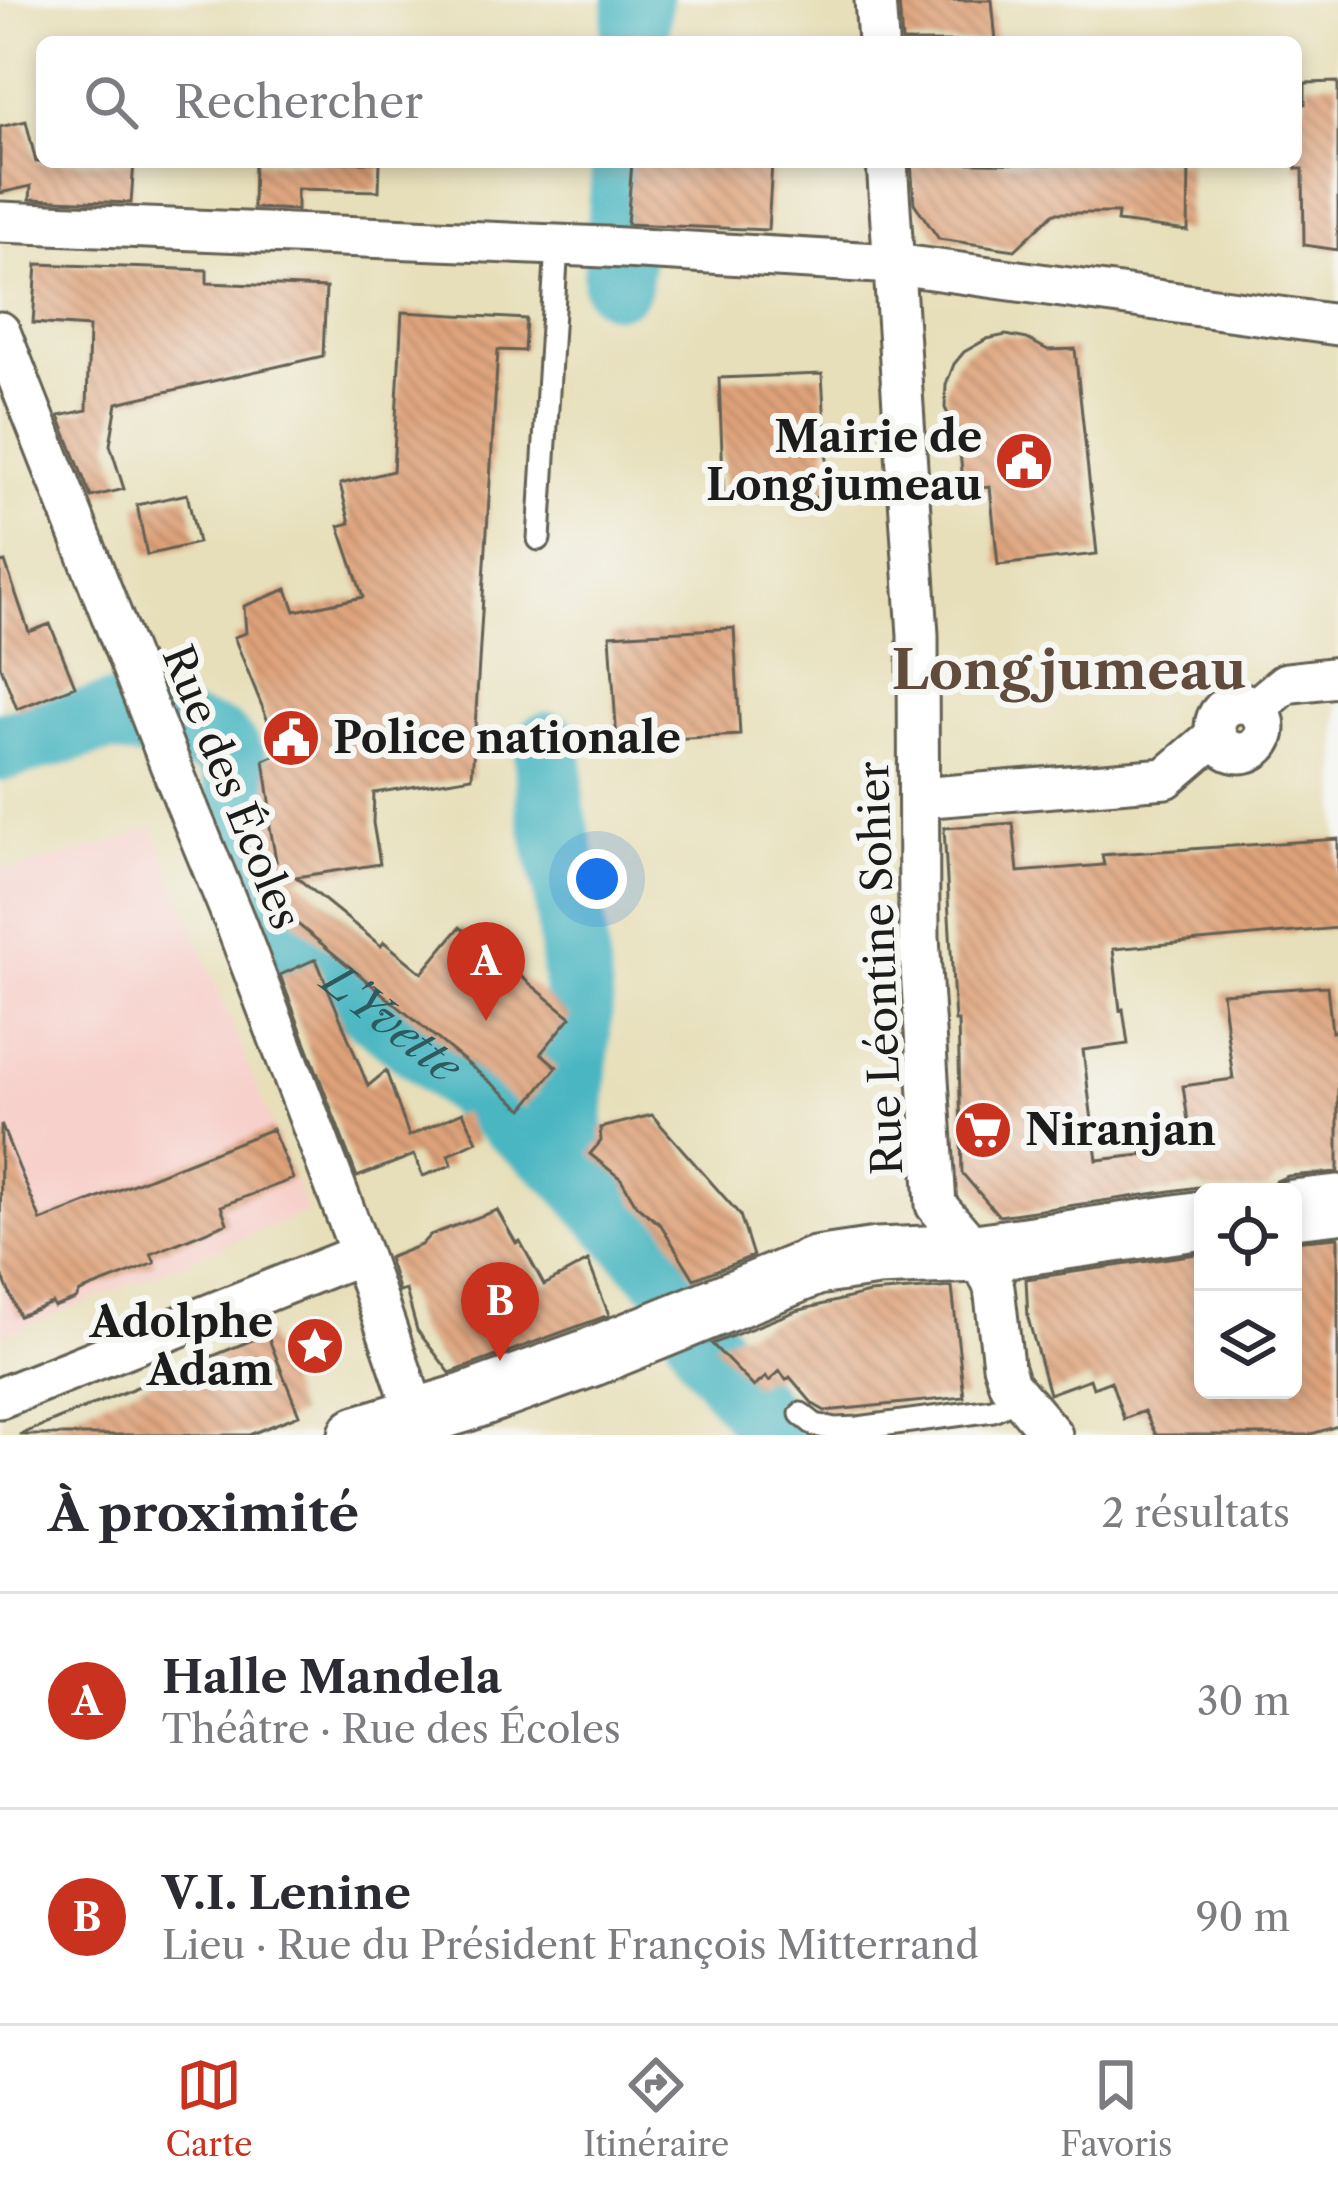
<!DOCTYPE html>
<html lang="fr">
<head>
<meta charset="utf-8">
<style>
	body { margin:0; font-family:"Libre Caslon Text",serif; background:#f7f7f7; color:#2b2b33 }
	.controls { position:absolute; right:36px; bottom:36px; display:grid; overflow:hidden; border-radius:18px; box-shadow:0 6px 18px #0003 }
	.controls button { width:108px; height:108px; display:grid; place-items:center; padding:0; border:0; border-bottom:3px solid #e1e1e2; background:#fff; color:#2b2b33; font:60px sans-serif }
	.you { position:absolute; left:597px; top:879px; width:42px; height:42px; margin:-30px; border:9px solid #fff; border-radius:50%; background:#1a73e8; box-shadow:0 0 0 18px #1a73e833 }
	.badge { display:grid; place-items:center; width:78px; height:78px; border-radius:50%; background:#c8321e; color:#fff; font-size:39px; font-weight:700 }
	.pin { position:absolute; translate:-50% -99px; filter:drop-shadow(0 3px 6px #0008) }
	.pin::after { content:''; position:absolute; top:63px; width:42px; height:36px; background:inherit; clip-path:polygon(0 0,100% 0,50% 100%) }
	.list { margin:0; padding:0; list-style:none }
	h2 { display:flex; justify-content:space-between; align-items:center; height:156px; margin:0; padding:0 48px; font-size:51px }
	h2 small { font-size:39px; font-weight:400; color:#7c7c81 }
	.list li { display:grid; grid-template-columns:78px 1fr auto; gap:36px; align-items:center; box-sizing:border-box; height:216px; padding:0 48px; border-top:3px solid #e1e1e2 }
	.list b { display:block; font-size:45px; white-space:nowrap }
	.list p { margin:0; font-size:39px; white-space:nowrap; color:#7c7c81 }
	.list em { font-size:39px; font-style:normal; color:#7c7c81 }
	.icon { flex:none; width:66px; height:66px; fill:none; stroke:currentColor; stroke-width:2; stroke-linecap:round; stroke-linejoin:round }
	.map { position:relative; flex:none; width:1338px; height:1435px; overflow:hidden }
	.search { position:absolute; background:#fff; box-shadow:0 6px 18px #0003; left:36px; right:36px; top:36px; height:132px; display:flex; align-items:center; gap:30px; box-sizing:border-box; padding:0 42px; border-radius:18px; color:#7c7c81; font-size:45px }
	.sheet { height:588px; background:#fff }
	nav { display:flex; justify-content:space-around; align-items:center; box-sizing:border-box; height:168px; border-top:3px solid #e1e1e2; background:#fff; font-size:33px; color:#7c7c81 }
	nav a { display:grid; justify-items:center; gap:6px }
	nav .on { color:#c8321e }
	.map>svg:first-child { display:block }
	.built { fill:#f7d0cb }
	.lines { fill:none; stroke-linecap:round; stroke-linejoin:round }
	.river { stroke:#48b6c1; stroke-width:69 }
	.building { fill:url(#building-back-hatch) }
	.lane-casing { stroke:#636053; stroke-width:27 }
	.street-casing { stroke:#636053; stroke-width:45 }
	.secondary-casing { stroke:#636053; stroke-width:63 }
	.lane { stroke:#fff; stroke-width:21 }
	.street { stroke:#fff; stroke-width:39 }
	.secondary { stroke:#fff; stroke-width:57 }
	.labels { text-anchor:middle; stroke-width:12; stroke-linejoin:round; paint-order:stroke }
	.poi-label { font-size:42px; font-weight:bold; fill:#1c1c1c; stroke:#f6f6f2; text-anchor:end }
	.street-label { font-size:42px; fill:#1c1c1c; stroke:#f6f6f2 }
	.water-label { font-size:45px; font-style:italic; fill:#2e5a5e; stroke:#f6f6f2 }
	.district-label { font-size:54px; font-weight:bold; fill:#604b3d; stroke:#f6f6f2 }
</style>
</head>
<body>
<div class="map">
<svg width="1338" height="1435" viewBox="0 0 1338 1435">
	<defs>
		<pattern id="building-back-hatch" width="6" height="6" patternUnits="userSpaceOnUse" patternTransform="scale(3)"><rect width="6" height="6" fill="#dfa37a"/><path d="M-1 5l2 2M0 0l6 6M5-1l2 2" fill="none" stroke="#b48463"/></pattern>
	</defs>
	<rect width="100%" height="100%" fill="#f6f6f2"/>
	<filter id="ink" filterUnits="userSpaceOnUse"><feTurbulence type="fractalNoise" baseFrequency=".00833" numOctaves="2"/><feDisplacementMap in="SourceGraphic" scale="24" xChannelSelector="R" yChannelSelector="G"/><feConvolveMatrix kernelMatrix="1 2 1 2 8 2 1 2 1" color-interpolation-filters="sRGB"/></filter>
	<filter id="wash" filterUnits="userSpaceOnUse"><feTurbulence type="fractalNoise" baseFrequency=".004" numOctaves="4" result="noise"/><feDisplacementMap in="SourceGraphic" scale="48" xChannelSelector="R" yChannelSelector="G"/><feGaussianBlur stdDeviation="2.7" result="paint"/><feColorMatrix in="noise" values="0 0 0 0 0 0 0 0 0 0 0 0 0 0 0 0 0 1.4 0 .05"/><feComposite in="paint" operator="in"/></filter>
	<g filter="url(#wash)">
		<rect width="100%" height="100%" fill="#e7dfb9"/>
		<path class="built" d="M153,827l154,385 -305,124 -2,-470 10,4 97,-25z"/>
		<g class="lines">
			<g class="river">
				<path d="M634,42l4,-42"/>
				<path d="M617,283l9,-121"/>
				<path d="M548,746l2,60 17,81 12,112 -13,166"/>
				<path id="s1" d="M0,747l111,-30 67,14 40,12 9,10 8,16c17,61 17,129 61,179l138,108 132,109 106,116 37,70 66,84"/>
			</g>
		</g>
		<g id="blocks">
			<path class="building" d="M899,0h93l4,42h-94z
				M1338,82v168l-34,-5 -1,-76h-7v-64l9,-1v-21z
				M26,121l10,41h98l-3,41 -101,-4 1,-13 -31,7v-66z
				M254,162h126l-1,29 -82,-2v21l-44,-2z
				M632,162h140l-4,68 -141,-6z
				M911,162l213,3 1,-3h64l-1,69 -71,-9 1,-9h-64l-39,37 -76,-11 -25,-36z
				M37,264l170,6v13l119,5 -3,68 -206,47 -7,42 14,44 -33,8 -32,-81 28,-6 2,-83 -56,-4z
				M402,312l124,7 -2,32 -26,-1 -26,427 -98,16 -1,30 7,41 -84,13 85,69 3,-4 38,31 38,-46 111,90 -30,36 16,14 -34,42 -245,-201 -6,-51 4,3 -8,-44 4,-1 -8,-55 17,-7 -47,-116 12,-4 -2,-27 43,-17 8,22 68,-14 -24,-71 11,-3 -10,-39 53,-13z
				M1006,335l21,4 21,11 27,-1 22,205 -99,11 -8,-78 -26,2 -6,-54 -13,-27 1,-23 8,-21 10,-12 23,-13z
				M822,374l7,123 -105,5 -5,-124z
				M187,494l11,49 -51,12 -10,-50z
				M5,562l24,70 21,-8 25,62 -58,23 -17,-44v-102z
				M734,628l6,107 -123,7 -7,-107z
				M1013,823l5,49 86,-7 -2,-10 236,-16v89l-225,21 7,61 3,-1 5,35 -45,6 14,110 44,-5 13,-18 37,5 -8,-56 50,-7 -11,-86 105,-7 5,46 6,-1v141l-50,4 -14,6 -6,7 -49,3 -21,-5 -199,29 -37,-43 -4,-152h-3l-11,-193z
				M316,959l52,127 18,-15 23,65 54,-24 14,29 -29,14 4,10 -29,11 -9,-21 -57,22 -77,-202z
				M652,1115l88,100 13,41 -59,23 -33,-54 -24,-19 -16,-27 -31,-25 11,-13 -1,-13z
				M1,1124l40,97 231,-92 21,50 -72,27 6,17 -76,31 4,9 -75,29 -4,7 -22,8 -2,-4 -33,13 -19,-46z
				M497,1210l19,33 4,-2 24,44 44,-24 21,54 -159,58 -33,-43 -11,-40 -7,2 -11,-34 33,-13 9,-10z
				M1338,1237v189l-30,9h-152l-12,-24 -20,8 -13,-38 -18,7 -3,-9 -41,15 -21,-76 -2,-39 177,-26v137h90v-149z
				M952,1287l12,110 -139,14 -12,-7 -23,-27 -4,3 -6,-9 -11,10 -3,-4 -12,10 -42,-43 84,-33 73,-18z
				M267,1334l32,81 -50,20h-230z"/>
		</g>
	</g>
	<g filter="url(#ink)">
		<use href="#blocks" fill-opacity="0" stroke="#636053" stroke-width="3"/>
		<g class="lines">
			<g class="lane-casing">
				<path id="lane" d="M539,539l18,-294
					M801,1414l14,11 20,4 23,-1 135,-18 26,-12"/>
			</g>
			<g class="street-casing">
				<path id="street" d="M875,0l3,42
					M887,162l31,473 1,302 17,268 41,48 17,34 9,78 6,19 43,51
					M0,222l606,25 289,17 443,61
					M0,332l174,442 62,151 125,329 55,161
					M1215 728a25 25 0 1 1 50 0a25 25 0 1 1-50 0Z
					M1256,708l30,-25 52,-6
					M919,798l247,-20 50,-43
					M0,1398l361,-144"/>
			</g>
			<g class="secondary-casing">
				<path id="secondary" d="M1293,1209l45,-5
					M358,1435l106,-32 128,-46 224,-91 61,-9 100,-4 226,-33"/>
			</g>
			<use href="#lane" class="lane"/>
			<use href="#street" class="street"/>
			<use href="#secondary" class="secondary"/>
		</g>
	</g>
	<defs>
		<g id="civic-disc" transform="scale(3)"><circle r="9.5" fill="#c8321e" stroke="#f6f6f2"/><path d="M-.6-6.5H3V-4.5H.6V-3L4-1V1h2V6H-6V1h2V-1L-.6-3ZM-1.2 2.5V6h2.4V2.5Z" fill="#fff"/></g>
		<g id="supermarket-disc" transform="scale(3)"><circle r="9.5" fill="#c8321e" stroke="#f6f6f2"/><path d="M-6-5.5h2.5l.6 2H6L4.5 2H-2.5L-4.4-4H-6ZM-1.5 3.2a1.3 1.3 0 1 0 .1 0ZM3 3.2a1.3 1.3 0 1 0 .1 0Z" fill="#fff"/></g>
		<g id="sight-disc" transform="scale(3)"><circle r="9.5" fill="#c8321e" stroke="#f6f6f2"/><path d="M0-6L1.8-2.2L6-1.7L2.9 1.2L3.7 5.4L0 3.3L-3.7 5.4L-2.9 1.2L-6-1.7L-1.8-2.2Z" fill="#fff"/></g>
	</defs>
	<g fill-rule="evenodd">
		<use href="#civic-disc" x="1024" y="461"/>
		<use href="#civic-disc" x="291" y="738"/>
		<use href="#supermarket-disc" x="983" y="1130"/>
		<use href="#sight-disc" x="315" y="1346"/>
	</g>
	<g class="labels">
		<g class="poi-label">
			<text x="982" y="452">Mairie de<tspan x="982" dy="48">Longjumeau</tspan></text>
			<text x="333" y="753" text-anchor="start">Police nationale</text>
			<text x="1025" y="1145" text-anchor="start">Niranjan</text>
			<text x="273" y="1337">Adolphe<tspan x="273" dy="48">Adam</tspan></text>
		</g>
		<g class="street-label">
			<text transform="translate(232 787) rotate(68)" y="15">Rue des Écoles</text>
			<text transform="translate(880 968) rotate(-92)" y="15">Rue Léontine Sohier</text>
		</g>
		<g class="water-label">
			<text dy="16" stroke="none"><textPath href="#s1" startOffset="570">L'Yvette</textPath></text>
		</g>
		<g class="district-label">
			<text x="1069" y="689">Longjumeau</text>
		</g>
	</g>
</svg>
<div class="controls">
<button><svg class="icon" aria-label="locate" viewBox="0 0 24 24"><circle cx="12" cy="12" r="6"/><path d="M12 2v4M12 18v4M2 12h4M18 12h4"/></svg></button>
<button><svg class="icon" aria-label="layers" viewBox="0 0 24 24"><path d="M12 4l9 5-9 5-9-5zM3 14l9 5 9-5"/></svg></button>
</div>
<div class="you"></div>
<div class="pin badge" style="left:486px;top:1021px">A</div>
<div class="pin badge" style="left:500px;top:1361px">B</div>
<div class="search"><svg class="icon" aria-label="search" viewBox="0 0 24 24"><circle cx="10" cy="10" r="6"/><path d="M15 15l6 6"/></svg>Rechercher</div>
</div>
<section class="sheet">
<h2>À proximité<small>2 résultats</small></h2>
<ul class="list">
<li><span class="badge">A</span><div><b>Halle Mandela</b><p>Théâtre · Rue des Écoles</p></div><em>30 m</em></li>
<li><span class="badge">B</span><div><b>V.I. Lenine</b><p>Lieu · Rue du Président François Mitterrand</p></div><em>90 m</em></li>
</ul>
</section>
<nav>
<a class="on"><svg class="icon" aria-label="map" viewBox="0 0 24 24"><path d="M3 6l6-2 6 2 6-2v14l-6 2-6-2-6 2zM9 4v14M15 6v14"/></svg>Carte</a>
<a><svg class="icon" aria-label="directions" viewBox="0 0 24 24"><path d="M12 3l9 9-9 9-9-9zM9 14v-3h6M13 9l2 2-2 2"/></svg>Itinéraire</a>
<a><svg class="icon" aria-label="saved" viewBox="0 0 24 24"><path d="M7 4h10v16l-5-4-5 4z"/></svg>Favoris</a>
</nav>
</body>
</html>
